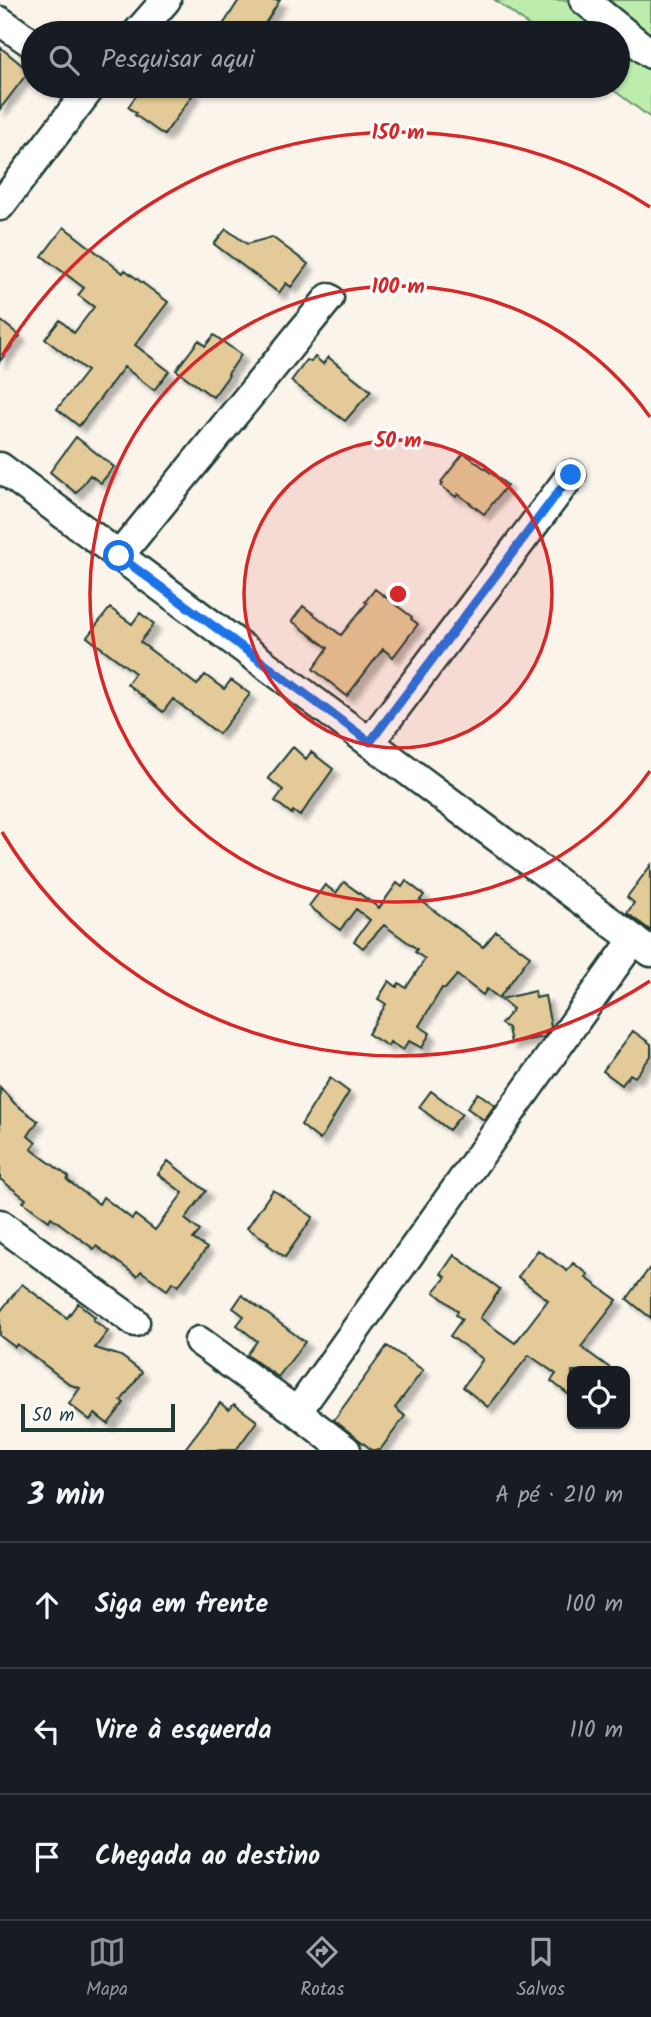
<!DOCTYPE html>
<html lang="pt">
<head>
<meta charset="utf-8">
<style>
	body { margin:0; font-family:Kalam,sans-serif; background:#242831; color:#f1f3f6 }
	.controls { position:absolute; right:21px; bottom:21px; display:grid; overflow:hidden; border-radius:14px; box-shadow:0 2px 5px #0004 }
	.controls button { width:63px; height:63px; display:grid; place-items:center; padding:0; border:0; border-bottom:2px solid #363941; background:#171b24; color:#f1f3f6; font:35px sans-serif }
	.scale { position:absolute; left:21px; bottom:18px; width:154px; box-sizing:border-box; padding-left:7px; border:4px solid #1f3d34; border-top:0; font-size:19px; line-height:24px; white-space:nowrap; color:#1f3d34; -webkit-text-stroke:5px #fff; paint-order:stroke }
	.stop { position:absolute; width:21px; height:21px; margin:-16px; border:5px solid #1a73e8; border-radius:50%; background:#fff }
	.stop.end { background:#1a73e8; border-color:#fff; box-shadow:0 2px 7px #0008 }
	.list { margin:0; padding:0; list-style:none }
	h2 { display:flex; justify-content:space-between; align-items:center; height:91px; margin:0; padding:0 28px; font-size:30px }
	h2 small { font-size:23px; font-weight:400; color:#9ea1a6 }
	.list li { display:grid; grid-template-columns:46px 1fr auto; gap:21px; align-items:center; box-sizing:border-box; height:126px; padding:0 28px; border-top:2px solid #363941 }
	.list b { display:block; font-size:26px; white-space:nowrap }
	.list em { font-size:23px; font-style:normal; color:#9ea1a6 }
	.icon { flex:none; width:38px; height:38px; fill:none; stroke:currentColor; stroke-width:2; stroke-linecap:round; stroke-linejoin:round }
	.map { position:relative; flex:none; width:651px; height:1450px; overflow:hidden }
	.search { position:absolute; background:#171b24; box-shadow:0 2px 5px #0004; left:21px; right:21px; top:21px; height:77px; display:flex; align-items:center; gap:18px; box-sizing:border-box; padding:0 24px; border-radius:38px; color:#9ea1a6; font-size:26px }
	.sheet { height:469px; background:#171b24 }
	nav { display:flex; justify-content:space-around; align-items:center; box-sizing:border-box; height:98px; border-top:2px solid #363941; background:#171b24; font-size:19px; color:#9ea1a6 }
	nav a { display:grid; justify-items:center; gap:4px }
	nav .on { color:#8c9099 }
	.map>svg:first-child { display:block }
	.green { fill:#bcedac; stroke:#6e9570; stroke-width:2 }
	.building { fill:#e4ca99; stroke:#1f3d34; stroke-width:2; filter:url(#shadow) }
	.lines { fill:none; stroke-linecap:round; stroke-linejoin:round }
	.minor-casing { stroke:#1f3d34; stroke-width:33 }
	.minor { stroke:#fff; stroke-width:28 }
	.route { stroke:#1a73e8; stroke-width:9 }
	.ring { fill:none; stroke:#d62828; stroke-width:3.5 }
	.centre { fill:#d62828; stroke:#fff; stroke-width:3.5 }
	.ring-label { font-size:21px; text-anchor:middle; font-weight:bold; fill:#d62828; stroke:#fff; stroke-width:6; stroke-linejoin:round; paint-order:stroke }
</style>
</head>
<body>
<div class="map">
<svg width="651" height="1450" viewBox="0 0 651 1450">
	<defs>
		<filter id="shadow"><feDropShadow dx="6" dy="6" stdDeviation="2" flood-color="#0004"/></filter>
	</defs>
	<rect width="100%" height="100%" fill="#faf4eb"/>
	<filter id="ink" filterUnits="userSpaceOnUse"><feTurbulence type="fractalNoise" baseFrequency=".0143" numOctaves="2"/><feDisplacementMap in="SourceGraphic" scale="14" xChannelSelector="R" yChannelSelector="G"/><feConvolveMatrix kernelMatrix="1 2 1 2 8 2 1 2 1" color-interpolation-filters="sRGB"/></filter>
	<g filter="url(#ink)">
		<path class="green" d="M495,0h156v118l-43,-32h10v-53h-79z"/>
		<path class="building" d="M239,0h41l-21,33h-23l-13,-8z
			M0,47l29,24 -29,38z
			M143,86h42l9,7 -30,42 -29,-20 1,-2 -8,-6z
			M64,227l59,46 2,-3 43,32 -33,43 34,26 -15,19 -30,-23 -45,59 -22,-17 30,-38 -42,-32 15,-19 14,13 20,-26 -16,-12 6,-7 -42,-32z
			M226,229l21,15 25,-7 36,27 -17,23 -5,-4 -7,10 -65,-49z
			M0,320l20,16 -20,25z
			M214,335l27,20 -13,19 1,1 -16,22 -37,-27 23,-30 6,6z
			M315,357l8,7 5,-7 43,34 -26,30 -54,-40 16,-21 4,2z
			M76,437l38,30 -13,16 -11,-8 -14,18 -26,-21z
			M464,453l43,32 -23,29 -26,-20 -2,3 -15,-11 2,-3 -2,-1z
			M375,589l37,28 -1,2 7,5 -25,33 -10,-8 -36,47 -34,-27 15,-21 -36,-27 11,-15 38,29 26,-32 -2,-1z
			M110,608l22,16 8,-11 14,11 -14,18 57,43 8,-10 19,14 7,-9 19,14 -31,40 -46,-35 -10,13 -36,-28 8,-11 -48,-36z
			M293,747l13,12 5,-7 22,17 -33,47 -7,-5 -1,3 -17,-13 8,-11 -15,-12z
			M651,865v66l-24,-18 7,-10 -7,-6z
			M406,881l18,14 -4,5 63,47 13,-16 34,25 -31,42 -12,-9 -4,6 -26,-20 -12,14 -3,-1 -23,38 11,7 -8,15 -13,-7 -6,9 -13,-8 -2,4 -20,-12 18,-30 -8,-5 11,-18 8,6 2,-4 7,5 19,-29 -10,-7 2,-3 -33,-24 -21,23 -9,-7 16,-21 -14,-11 -16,21 -31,-24 16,-21 11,8 8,-11 35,26 18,-25 5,4z
			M535,991l1,7 9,-2 6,31 -7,10 -33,6 -3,-15 -7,-4 12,-15 -12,-10z
			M633,1031l18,13v12l-16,21 -5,-3 -8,11 -19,-14z
			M330,1078l19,14 -29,48 -19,-15z
			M0,1087l15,17 23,17 -10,15 8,7 -5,6 38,28 -2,3 32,24 4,-7 29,22 3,-4 20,15 28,-37 -25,-19 10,-13 38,30 -21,28 15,12 -7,8 14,9 -29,38 -5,-4 -6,8 -26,-19 -4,5 -41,-30 -2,3 -43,-32 -2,4 -26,-19 3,-3 -26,-20z
			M431,1091l31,23 -13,16 -30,-23z
			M478,1093l17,12 -11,15 -17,-12z
			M273,1190l40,27 -28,40 -18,-13 2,-2 -22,-14z
			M538,1250l29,21 6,-8 15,11 -2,4 31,22 -36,47 33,24h-42v26l-21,-16 5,-7 -27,-19 -41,52 -25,-20 20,-28 -33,-23 12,-17 -6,-4 2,-4 -24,-19 12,-15 -5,-3 13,-19 46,34 -20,29 35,25 33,-43 -30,-23z
			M651,1266v52l-24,-19z
			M22,1284l45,34 11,-15 17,14 -2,3 15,11 -13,17 26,8 21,16 -21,29 3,2 -16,21 -13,-10 -5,6 -21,-16 11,-16 -9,-3 -54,-41 -2,3 -15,-11v-24z
			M242,1295l63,47 -27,35 -31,-22 10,-14 -20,-16 7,-9 -11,-8z
			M387,1346l36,24 -28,38 10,8 -25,34h-8l-38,-30z
			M220,1403l9,7 5,-6 23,17 -21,29h-52z"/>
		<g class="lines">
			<g class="minor-casing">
				<path id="minor" d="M584,0l67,54
					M0,21l33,23
					M137,33l29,-33
					M0,206l92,-120
					M0,467l651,485
					M119,556l210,-258
					M370,742l201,-267
					M0,1224l135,98
					M199,1341l98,71
					M346,1450l-49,-38 337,-473"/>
			</g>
			<use href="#minor" class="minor"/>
		</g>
	</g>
	<g class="lines" filter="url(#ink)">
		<path class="route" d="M119,556l251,186 201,-267"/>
	</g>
	<circle cx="398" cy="594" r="154" fill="#d62828" fill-opacity=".12"/>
	<g class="ring">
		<circle cx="398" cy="594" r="154"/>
		<path d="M650 771A308 308 0 1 1 650 417"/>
		<path d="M650 981A462 462 0 0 1 2 832M2 356A462 462 0 0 1 650 207"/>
	</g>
	<circle cx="398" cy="594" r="10" class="centre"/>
	<g class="ring-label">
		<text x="398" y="139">150 m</text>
		<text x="398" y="293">100 m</text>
		<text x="398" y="447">50 m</text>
	</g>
</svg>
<div class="controls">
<button><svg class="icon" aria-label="locate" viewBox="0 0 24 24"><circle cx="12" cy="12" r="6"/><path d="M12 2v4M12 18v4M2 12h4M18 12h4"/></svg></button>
</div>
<div class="scale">50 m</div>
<div class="stop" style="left:119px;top:556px"></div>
<div class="stop end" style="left:571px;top:475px"></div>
<div class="search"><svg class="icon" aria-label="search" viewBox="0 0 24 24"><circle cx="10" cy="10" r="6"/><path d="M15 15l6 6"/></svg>Pesquisar aqui</div>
</div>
<section class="sheet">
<h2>3 min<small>A pé · 210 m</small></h2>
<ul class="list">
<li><svg class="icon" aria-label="ahead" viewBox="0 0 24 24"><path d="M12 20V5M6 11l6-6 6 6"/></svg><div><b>Siga em frente</b></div><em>100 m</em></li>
<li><svg class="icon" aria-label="left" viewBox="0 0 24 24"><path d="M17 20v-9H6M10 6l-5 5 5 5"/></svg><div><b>Vire à esquerda</b></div><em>110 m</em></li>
<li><svg class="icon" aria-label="arrive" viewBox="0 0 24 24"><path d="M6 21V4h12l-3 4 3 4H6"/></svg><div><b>Chegada ao destino</b></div></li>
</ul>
</section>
<nav>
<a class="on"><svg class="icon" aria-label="map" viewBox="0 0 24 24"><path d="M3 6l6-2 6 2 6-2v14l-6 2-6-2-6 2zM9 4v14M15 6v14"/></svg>Mapa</a>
<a><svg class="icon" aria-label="directions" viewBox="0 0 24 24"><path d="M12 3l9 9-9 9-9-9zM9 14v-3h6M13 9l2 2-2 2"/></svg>Rotas</a>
<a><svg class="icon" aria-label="saved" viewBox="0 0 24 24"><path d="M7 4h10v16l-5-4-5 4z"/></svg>Salvos</a>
</nav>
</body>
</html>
